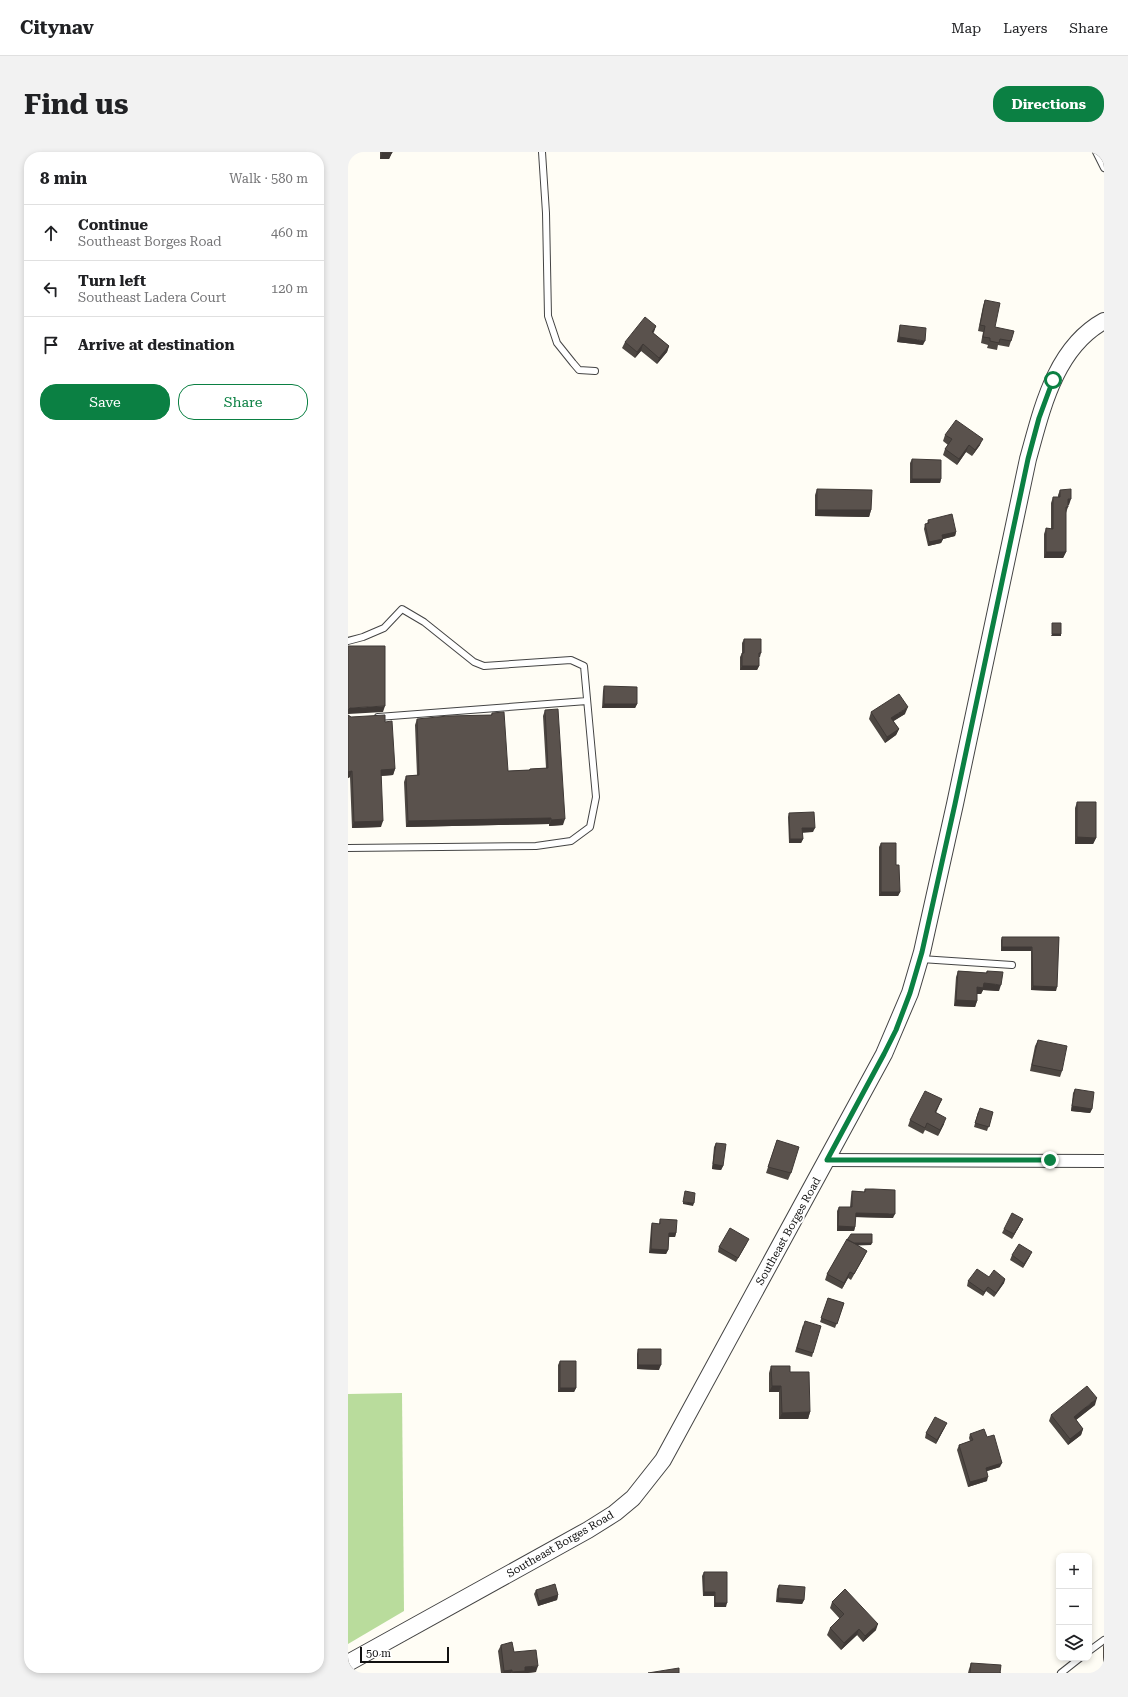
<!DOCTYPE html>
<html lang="en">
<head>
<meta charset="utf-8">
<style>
	body { margin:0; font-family:"Roboto Serif",serif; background:#f2f2f2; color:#202124 }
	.controls { position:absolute; right:12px; bottom:12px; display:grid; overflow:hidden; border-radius:8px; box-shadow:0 2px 6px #0003 }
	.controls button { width:36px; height:36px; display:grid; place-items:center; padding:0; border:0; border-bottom:1px solid #e0e0e0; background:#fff; color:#202124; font:20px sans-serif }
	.scale { position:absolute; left:12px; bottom:10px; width:89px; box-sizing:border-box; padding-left:4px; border:2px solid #111; border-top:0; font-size:11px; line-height:14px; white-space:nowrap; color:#111; -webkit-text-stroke:3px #fff; paint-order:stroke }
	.stop { position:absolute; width:12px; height:12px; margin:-9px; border:3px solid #0b8043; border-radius:50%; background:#fff }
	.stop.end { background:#0b8043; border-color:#fff; box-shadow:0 1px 4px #0008 }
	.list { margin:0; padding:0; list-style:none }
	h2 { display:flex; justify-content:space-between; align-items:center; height:52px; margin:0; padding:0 16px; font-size:17px }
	h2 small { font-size:13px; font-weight:400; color:#757577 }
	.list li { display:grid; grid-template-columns:26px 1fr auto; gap:12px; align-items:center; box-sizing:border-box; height:56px; padding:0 16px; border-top:1px solid #e0e0e0 }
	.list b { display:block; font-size:15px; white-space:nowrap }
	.list p { margin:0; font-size:13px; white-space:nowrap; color:#757577 }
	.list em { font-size:13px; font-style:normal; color:#757577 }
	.actions { display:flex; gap:8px; padding:12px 16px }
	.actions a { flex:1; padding:9px 0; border:1px solid #0b8043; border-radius:16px; text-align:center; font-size:14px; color:#0b8043 }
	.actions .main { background:#0b8043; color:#fff }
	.icon { flex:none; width:22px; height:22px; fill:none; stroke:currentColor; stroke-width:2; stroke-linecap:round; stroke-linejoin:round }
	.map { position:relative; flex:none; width:756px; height:1521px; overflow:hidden; border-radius:16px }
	header { display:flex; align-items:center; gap:24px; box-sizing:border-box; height:56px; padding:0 20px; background:#fff; border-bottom:1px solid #e0e0e0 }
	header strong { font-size:19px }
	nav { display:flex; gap:22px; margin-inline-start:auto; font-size:14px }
	.intro { display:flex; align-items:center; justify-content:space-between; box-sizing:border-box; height:96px; padding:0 24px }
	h1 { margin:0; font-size:28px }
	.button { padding:10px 18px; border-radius:16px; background:#0b8043; color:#fff; font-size:14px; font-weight:700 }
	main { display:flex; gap:24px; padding:0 24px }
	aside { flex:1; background:#fff; border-radius:16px; box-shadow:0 2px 6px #0003 }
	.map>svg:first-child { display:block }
	.forest { fill:#b9dc9c }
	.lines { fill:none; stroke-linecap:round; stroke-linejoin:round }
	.service-casing { stroke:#444; stroke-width:8 }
	.minor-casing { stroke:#444; stroke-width:14 }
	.tertiary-casing { stroke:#444; stroke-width:18 }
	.service { stroke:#fff; stroke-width:6 }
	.minor { stroke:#fff; stroke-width:12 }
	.tertiary { stroke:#fff; stroke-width:16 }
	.wall { fill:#4d4742 }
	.shaded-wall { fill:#3f3936 }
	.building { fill:#5a524d; stroke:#3f3936 }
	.route { stroke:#0b8043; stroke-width:5 }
	.labels { text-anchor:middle; stroke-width:4; stroke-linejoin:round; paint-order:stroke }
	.street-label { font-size:11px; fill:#111; stroke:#fff }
</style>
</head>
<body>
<header>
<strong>Citynav</strong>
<nav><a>Map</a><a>Layers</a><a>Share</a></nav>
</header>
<div class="intro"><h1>Find us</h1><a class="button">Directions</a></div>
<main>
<aside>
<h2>8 min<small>Walk · 580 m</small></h2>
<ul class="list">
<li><svg class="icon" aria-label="ahead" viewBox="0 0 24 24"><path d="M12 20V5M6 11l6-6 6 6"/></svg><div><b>Continue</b><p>Southeast Borges Road</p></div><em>460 m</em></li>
<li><svg class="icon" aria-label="left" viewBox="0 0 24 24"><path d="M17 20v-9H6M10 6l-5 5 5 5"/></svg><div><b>Turn left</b><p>Southeast Ladera Court</p></div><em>120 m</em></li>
<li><svg class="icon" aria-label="arrive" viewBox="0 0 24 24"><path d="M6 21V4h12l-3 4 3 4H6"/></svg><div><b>Arrive at destination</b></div></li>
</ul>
<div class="actions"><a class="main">Save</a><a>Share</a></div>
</aside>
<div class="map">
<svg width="756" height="1521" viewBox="0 0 756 1521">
	<rect width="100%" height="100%" fill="#fffdf5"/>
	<path class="forest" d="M54,1241l2,218 -56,33v-250z"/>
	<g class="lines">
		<g class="service-casing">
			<path id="service" d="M194,0l4,61 2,103 9,27 16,20 6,7 16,1
				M748,0l8,16
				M0,489l15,-4 21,-9 18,-19 22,13 50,40 10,4 87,-6 13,6 12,131 -6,30 -19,14 -35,5 -188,2
				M30,565l209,-16
				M573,807l91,6
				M741,1499l15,-11
				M713,1521l19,-15"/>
		</g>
		<g class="minor-casing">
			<path id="minor" d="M479,1008l277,1"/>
		</g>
		<g class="tertiary-casing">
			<path id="tertiary" d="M0,1511l240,-133 27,-17 18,-15 30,-38 221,-406 26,-61 12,-41 33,-148 73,-345c14,-50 27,-111 76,-138"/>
		</g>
		<use href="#service" class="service"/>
		<use href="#minor" class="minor"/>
		<use href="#tertiary" class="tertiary"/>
	</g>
	<path class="wall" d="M32,0h12l-3,7h-9z
		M637,148l10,27 16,14 -2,6 -11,-2 -1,5 -10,-2 1,-3 -7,-2 2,-11 -5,-1 5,-25z
		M552,173l23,20 -26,-3 2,-13z
		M308,174l-3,7 16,13 -2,6 -10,12 -16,-13 -6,7 -13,-10 3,-6z
		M597,283l35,10 -8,11 -6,-4 -9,13 -14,-10 2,-6 3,-4 -5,-4z
		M564,307l29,20 -1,4h-30v-20z
		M469,337l54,21 -2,7 -54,-1v-21z
		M712,338l9,15h-1v2l-2,6v39l-3,6h-19v-24l2,-6 5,1v-26l2,-6h5v-2z
		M580,368l28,12 -1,4 -12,3 -2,4 -13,3 -4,-17 1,-5h2z
		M396,487l17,14 -1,4h-1v9l-2,4h-17v-13l2,-4v-10z
		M256,534l33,18 -2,4h-33l1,-17z
		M197,558l18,115 -14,1v-2l-143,3 -2,-45 2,-6 11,-1 -2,-50 2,-6 74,-4 1,-2 16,58 21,-1 1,-1 16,-1 -3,-52z
		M523,560l34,2 -12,7 6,8 -3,6 -11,8 -16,-24z
		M0,563l3,2 34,5 10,47 -2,6 -12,1v51l-29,1 -2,-51 -2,1z
		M729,650l19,36 -3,6h-18v-36z
		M441,661l24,19h-11l1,7 -2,4h-12l-1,-26z
		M533,691l15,22 4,27 -2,4h-19v-49z
		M654,785h57l-3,54 -25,-1v-39h-30v-11z
		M610,819l28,2 1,-2 12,20 -16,-1 -2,4h-4v7l-2,6 -21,-1 2,-29z
		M690,888l24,31 -2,6 -30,-6 5,-25z
		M727,937l17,20 -2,4 -19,-2 2,-18z
		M594,947l-6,14 8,11 -6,12 -13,-6 -2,4 -15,-8 2,-6z
		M630,960h15l-6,19 -13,-4z
		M429,988l14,33 -3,7 -22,-7z
		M368,991l7,23 -2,4 -9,-1 2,-22z
		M517,1037l28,29 -38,-1v10l-1,4h-17v-20l2,-4h11l1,-11 1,-5 12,1z
		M312,1067l16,14 -1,4h-6l-1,13 -2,4 -17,-1 2,-26 1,-4 7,1z
		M675,1067l-2,4 -9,16 -10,-6 2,-4z
		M499,1088l24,5h-14l10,6 -3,6 -13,23 -3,-2 -6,11 -17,-9 2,-6z
		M399,1091l-11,19 -18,-10 1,-5z
		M664,1103l18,1 -7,12 -13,-8z
		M641,1125l16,2 -1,4 -10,14 -8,-6 -3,5 -16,-10 1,-5z
		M480,1146l16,5 -9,25 -15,-6z
		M455,1173l10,28 -1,4 -17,-5z
		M290,1197l21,21 -22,-1v-15z
		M212,1209l16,27 -2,4h-16v-27z
		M423,1214l19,6 20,40 -2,7h-29v-27h-10v-19z
		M747,1253l-19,15 7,9 -2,6 -13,10 -19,-24 2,-6z
		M597,1275l-9,17 -11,-6 1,-5z
		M622,1282l17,3 13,30 -13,4v10l-19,6 -11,-37 2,-5 11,-4 -1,-3z
		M356,1420l22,35h-12v-11h-11l-1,-20z
		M431,1433l25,15 -2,4 -26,-2 1,-13z
		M188,1438l22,5 -1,5 -19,6 -4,-12z
		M484,1450l44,28 -13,12 -6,-7 -16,15 -14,-15 3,-7 10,-9 -10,-11z
		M756,1491v23h-1v-19z
		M153,1493l13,7 22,20 -9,1h-26l-3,-22z
		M623,1511l29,10h1h-33l1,-4z"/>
	<path class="shaded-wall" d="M34,1h10l-3,6h-9z
		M308,174l-2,6 -5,6 3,-6z
		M551,185l26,4 -2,4 -26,-3z
		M295,192l-2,7 -6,7 2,-6z
		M321,194l-2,6 -10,12 2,-6z
		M635,287l-3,6 -8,11 3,-6z
		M621,293l-3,7 -9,13 2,-6z
		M564,327h29l-1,4h-30z
		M720,347h3l-2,6h-3z
		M469,358h54l-2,7 -54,-1z
		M608,380l-1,4 -12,3 -2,4 -13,3 1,-4 13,-7z
		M698,400h20l-3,6h-19z
		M704,482h9v2h-10z
		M394,514h17l-2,4h-17z
		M256,552h33l-2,4h-33z
		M37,554l-2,6 -35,2v-4l2,-2z
		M560,555l-3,7 -16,10 2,-6z
		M551,577l-3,6 -11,8 2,-6z
		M47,617l-2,6 -14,1 2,-6z
		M4,619l-2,6 -2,1v-6z
		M203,666l-2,6 -143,3 2,-6z
		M217,667l-2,6 -14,1 2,-6z
		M35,669l-2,6 -29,1 2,-6z
		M454,676h13l-2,4 -12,1z
		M729,685l19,1 -3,6h-18z
		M442,687h13l-2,4h-12z
		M533,740h19l-2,4h-19z
		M654,795h30l-1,4h-30z
		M636,831l17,2 -2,6 -16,-1 -2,4h-6l2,-7z
		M685,834l24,1 -1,4 -25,-1z
		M608,848l21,1 -2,6 -21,-1z
		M724,954l20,3 -2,4 -19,-2z
		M598,966l-2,6 -6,12 2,-6z
		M365,1012l10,2 -2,4 -9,-1z
		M335,1050l11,1 -1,3 -10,-2z
		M508,1061l39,1 -2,4 -39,-1z
		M675,1067l-2,4 -9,16 2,-5z
		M490,1074l17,1 -1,4h-17z
		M321,1081h7l-1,4h-8z
		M497,1091h27l-1,2 -26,1z
		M303,1097l17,1 -2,4 -17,-1z
		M684,1100l-2,4 -7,12 1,-4z
		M502,1120l-2,6 -6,11 2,-6z
		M657,1127l-1,4 -10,14 2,-4z
		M640,1135l-2,4 -3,5 1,-4z
		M290,1213h23l-2,5 -22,-1z
		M424,1234h9l-2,6h-10z
		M212,1236h16l-2,4h-16z
		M749,1246l-2,7 -23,18 2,-6z
		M462,1260l-2,7h-29l3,-6z
		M599,1271l-2,4 -9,17 1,-4z
		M735,1277l-2,6 -13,10 2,-6z
		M654,1311l-2,4 -16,5 2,-4z
		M640,1325l-1,4 -19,6 2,-5z
		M356,1440h11l-1,4h-11z
		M210,1443l-1,5 -19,6 1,-5z
		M430,1446l26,2 -2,4 -26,-2z
		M367,1451h12l-1,4h-12z
		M530,1472l-2,6 -13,12 2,-6z
		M511,1477l-2,6 -16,15 3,-7z
		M190,1514l-2,6 -9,1h-15l13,-6z
		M164,1518l-1,3h-8l1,-2z"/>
	<path class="building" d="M34,0h10v1h-10z
		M637,148l15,3 -5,24 19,4 -3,10 -11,-2 -1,4 -9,-2v-3l-7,-1 2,-11 -5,-1z
		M297,165l11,9 -4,6 17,14 -10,12 -16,-14 -6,8 -12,-10z
		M552,173l26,3 -1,13 -26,-4z
		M608,268l27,19 -8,11 -6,-5 -10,14 -14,-10 7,-10 -7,-4z
		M564,307l29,1v19h-29z
		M469,337l55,1 -1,20h-54z
		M723,337v10h-3v8h-2v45h-20v-24l7,1v-32h7v-7z
		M604,362l4,18 -14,3 1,4 -14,3 -4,-18 4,-1 -1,-3z
		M704,471h9v11h-9z
		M396,487h17v14h-2v13h-17v-13h2z
		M0,494h37v60l-35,2 -2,2z
		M256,534l33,1v17h-33z
		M551,542l9,13 -17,11 8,11 -12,8 -16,-25z
		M210,557l7,110 -14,1v-2l-143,3 -2,-45 13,-1 -2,-56 31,-3 44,-1v-2l12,-1 4,59 22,-1v-1l18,-1 -3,-58z
		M0,563l3,2 34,-2v7l7,-1 3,48 -14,1 2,51 -29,1 -2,-51 -4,1z
		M729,650h19v36l-19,-1z
		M466,660l1,16h-13l1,11h-13l-1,-26z
		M533,691h15v22h3l1,27h-19z
		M654,785h57l-2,50 -24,-1 -1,-39h-30z
		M610,819l29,2v-2l16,1 -2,13 -17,-2 -1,5 -6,-1v14l-21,-1z
		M690,888l29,6 -5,25 -30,-6z
		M727,937l19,3 -2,17 -20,-3z
		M577,939l17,8 -7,13 11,6 -6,12 -13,-7 -2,5 -15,-8z
		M632,956l13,4 -4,15 -14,-4z
		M429,988l22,7 -8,26 -23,-6z
		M368,991l10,1 -3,22 -10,-2z
		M517,1037h8l22,1v24l-39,-1 -1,14 -17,-1 1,-19h13v-16l13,1z
		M337,1039l10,2 -1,10 -11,-1z
		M664,1061l11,6 -9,15 -10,-5z
		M312,1067l17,1 -1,13h-7l-1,17 -17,-1 1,-26 8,1z
		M382,1076l19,11 -11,19 -19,-11z
		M503,1082h21v9h-18l-7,-3z
		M499,1087l20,12 -13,23 -4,-2 -6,11 -17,-9z
		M671,1092l13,8 -8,12 -12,-9z
		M629,1117l12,8 5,-7 11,9 -9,14 -8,-6 -4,5 -16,-11z
		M480,1146l16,5 -7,21 -16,-6z
		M457,1169l16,5 -8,27 -16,-5z
		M290,1197h23v16h-23z
		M212,1209h16v27h-16z
		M423,1214h19v6h19l1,40 -28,1 -1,-27h-9z
		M739,1234l10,12 -23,19 9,12 -13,10 -19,-24z
		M587,1265l12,6 -10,17 -11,-7z
		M636,1277l3,8 7,-2 8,28 -16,5 2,9 -18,5 -11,-37 14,-5 -3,-6z
		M356,1420h23v31h-12v-11h-11z
		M207,1432l3,11 -19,6 -3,-11z
		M431,1433l26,2 -1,13 -26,-2z
		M497,1437l33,35 -13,12 -6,-7 -15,14 -14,-15 14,-14 -12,-12z
		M164,1490l2,10 22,-2 2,16 -13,1v4l-13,1v-2l-8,1 -3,-26z
		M623,1511l30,2 -1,8h1h-31z
		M331,1516v5h-31z"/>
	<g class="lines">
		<path class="route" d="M702,1008h-223l57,-106 12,-24 14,-37 12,-41 33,-148 73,-345 11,-41 14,-38"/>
	</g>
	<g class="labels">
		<g class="street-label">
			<text transform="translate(440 1079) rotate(-61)" y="4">Southeast Borges Road</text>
			<text transform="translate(212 1392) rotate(-30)" y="4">Southeast Borges Road</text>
		</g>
	</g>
</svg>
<div class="controls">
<button>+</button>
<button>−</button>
<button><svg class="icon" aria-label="layers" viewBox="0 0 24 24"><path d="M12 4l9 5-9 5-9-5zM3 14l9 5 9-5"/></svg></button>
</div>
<div class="scale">50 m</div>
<div class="stop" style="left:705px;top:228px"></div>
<div class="stop end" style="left:702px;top:1008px"></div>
</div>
</main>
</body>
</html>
